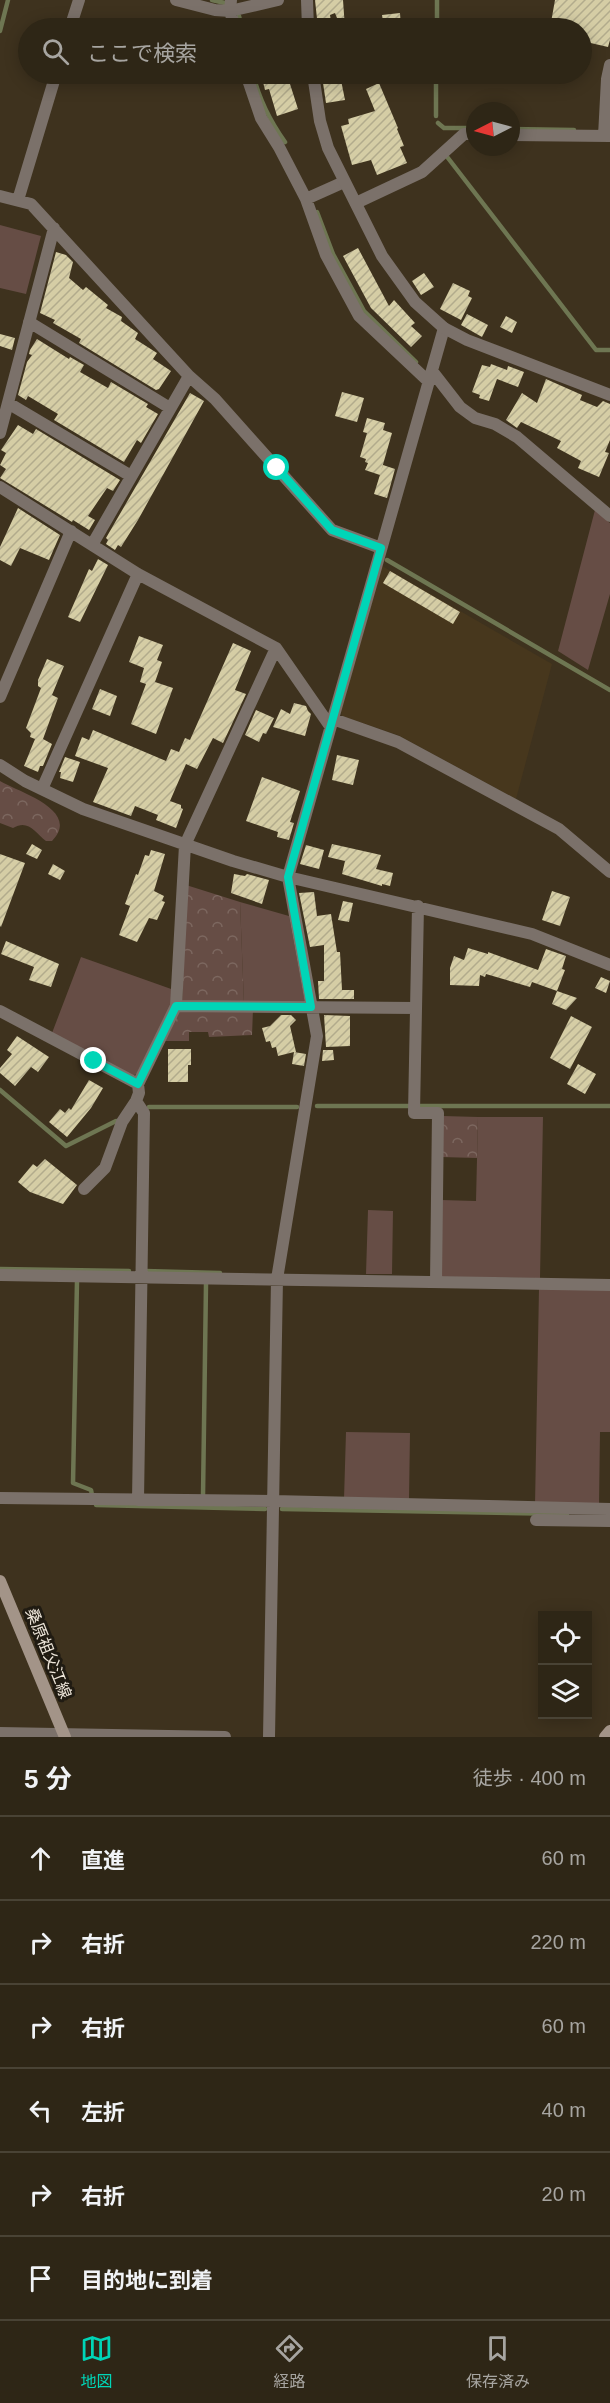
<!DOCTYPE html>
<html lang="ja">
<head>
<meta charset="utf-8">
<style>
	body { margin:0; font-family:Arial,"Noto Sans JP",sans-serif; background:#3a3223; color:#f1f3f6 }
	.controls { position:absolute; right:18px; bottom:18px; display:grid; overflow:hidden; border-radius:0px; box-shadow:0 3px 15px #0003 }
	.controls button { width:54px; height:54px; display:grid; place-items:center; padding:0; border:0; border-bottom:2px solid #494335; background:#2e2616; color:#f1f3f6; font:30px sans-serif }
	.compass { position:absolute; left:466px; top:102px; width:54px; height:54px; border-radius:50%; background:#2e2616; box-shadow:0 3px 15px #0003; rotate:264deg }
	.stop { position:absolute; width:18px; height:18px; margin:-14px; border:4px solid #00d5b7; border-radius:50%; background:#fff }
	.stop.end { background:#00d5b7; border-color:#fff; box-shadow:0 2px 6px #0008 }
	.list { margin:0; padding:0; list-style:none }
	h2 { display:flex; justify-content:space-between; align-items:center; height:78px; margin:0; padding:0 24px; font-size:26px }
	h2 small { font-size:20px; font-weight:400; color:#a7a5a1 }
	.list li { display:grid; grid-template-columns:39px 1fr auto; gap:18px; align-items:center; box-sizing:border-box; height:84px; padding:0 24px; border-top:2px solid #494335 }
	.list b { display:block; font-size:22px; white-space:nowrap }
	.list em { font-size:20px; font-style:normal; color:#a7a5a1 }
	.icon { flex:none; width:33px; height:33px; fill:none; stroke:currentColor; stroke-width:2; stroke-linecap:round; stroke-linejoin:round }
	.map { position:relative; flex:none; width:610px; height:1737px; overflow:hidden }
	.search { position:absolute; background:#2e2616; box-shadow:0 3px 15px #0003; left:18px; right:18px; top:18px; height:66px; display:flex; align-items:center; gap:15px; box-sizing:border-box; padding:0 21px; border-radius:33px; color:#a7a5a1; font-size:22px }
	.sheet { height:582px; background:#2e2616 }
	nav { display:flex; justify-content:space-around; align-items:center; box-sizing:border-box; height:84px; border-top:2px solid #494335; background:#2e2616; font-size:16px; color:#a7a5a1 }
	nav a { display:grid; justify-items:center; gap:3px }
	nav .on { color:#00d5b7 }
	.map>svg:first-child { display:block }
	.built { fill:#47371d }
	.green { fill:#664d45 }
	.forest { fill:url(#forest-crowns) }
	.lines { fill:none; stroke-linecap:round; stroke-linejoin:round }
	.stream { stroke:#6e7652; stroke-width:4.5 }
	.building { fill:url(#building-hatch) }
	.minor { stroke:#7b716a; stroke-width:12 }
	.tertiary { stroke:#7b716a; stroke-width:12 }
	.secondary { stroke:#a39488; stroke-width:12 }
	.route { stroke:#00d5b7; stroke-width:8 }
	.labels { text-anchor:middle; stroke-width:6; stroke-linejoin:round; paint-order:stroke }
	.street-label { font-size:16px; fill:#eee6da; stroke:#201b12 }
</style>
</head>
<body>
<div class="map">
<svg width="610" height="1737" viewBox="0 0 610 1737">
	<defs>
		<pattern id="forest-crowns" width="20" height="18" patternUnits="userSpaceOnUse" patternTransform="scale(1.5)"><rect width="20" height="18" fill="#664d45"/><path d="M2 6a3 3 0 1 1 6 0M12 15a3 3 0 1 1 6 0" fill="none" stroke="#7c675f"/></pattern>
		<pattern id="building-hatch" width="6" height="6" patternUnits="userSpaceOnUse" patternTransform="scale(1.5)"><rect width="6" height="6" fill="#d5cda5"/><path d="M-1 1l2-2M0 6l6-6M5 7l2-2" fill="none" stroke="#b2ab8c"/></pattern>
	</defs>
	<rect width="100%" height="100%" fill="#3e321e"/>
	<path class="built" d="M382,566l170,98 -36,135 -118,-64 -56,-19 -1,-5z"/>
	<path class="green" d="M0,225l41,11 -15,58 -26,-6z
		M595,510l15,13v71l-22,76 -30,-19z
		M240,902l49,14 16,87 -61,1z
		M81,957l93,33 -3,21 -34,63 -6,2 -79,-43z
		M478,1117h65l-3,161 -101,-1 2,-77 35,1z
		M368,1210l25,1 -1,63h-26z
		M539,1288l71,1v143h-10l-1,74 -64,-1z
		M346,1432l64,1 -1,67 -65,-1z"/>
	<path class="forest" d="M0,781c18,11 82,29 52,60h-6c-11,-9 -18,-22 -33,-13l-13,-5z
		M186,885l54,17 4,102h-62z
		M178,1009h75l-1,26 -43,2 -1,-5h-19v9h-25l14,-26z
		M442,1116l36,1 -1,41 -36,-1z"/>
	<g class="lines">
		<path class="stream" d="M212,0l13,3
			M239,16l3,12
			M437,28v-28
			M0,31l8,-31
			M253,74c6,25 17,47 32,68
			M436,116v-42
			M438,123l6,5h26
			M511,129l63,1
			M448,158l148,192h14
			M317,212l16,42 31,57 52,51
			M387,560l223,130
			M0,1090l66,56 50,-25
			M317,1106h93
			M418,1106h192
			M149,1107h148
			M0,1269l129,2
			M145,1271l75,2
			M77,1281l-4,202 18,7 1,5
			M203,1496l3,-212
			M96,1505l169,4
			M282,1509l285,5"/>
	</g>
	<path class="building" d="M315,0h28l2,28h-4l-6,-15 -5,2 2,13h-14z
		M555,0h55v40l-2,7 -26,-6v-13h-32z
		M400,13l1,15h-17l-2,-13z
		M261,74h44l1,6 -16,4 8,25 -21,7 -8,-27 -4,1z
		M341,80l4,20 -19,3 -3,-20z
		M379,83l19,45 -1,1 7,17 -4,1 7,16 -30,12 -6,-15 -19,5 -11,-39 8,-2 -1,-5 27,-8 -9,-22z
		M358,248l31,58 5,-6 21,23 -4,3 11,10 -11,11 -40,-39 -28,-52z
		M56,252l10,3 7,7 -4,16 14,12 3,-3 22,18 -2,3 16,9 -1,4 17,12 -3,6 22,14 -4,6 18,12 -12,18 -3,1 -77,-47 2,-4 -28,-16 2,-3 -15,-7z
		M424,273l10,14 -13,8 -9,-14z
		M453,283l17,8 -2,5 4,2 -11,22 -21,-11z
		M467,314l21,11 -6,12 -21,-12z
		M506,316l11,6 -5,11 -12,-6z
		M0,334l15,4 -3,12 -12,-4z
		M37,339l32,20 1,-2 14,8 -4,7 28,16 3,-6 37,22 -2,3 12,7 -17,29 -4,-3 -13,22 -70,-42 4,-6 -30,-18 -2,4 -8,-5 9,-33 5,-7 -3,-1 1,-4z
		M491,364l16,6 1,-4 16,6 -6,15 -21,-8 -8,22 -10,-3 1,-3 -8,-3 10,-27 8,2z
		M546,379l36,16 -2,5 17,7 6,-6 7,3v36l-5,12 4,1 -10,24 -21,-9 3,-7 -24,-13 4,-7 -40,-19 -4,6 -11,-8 16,-27 15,10z
		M342,392l22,6 -7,24 -22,-6z
		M190,393l14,8 -66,119 -17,27 -3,-2 -3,5 -9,-6 2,-4 -2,-2z
		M367,418l18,5 -2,7 9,3 -12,42 -15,-5 3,-7 -3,-1 1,-3 -6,-2 7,-24 -4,-1z
		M18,425l15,9 3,-5 84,51 -7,11 -6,-3 -19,28 7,4 -6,10 -16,-10 -1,2 -72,-44 6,-9 -6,-4 6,-12 -5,-3z
		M383,465l12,4 -8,29 -13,-4z
		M18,508l42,27 -11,25 -29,-12 -9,18 -11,-6v-13z
		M98,559l10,6 -28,57 -12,-5 21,-48 3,2z
		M390,571l70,41 -7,12 -70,-41z
		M139,636l24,9 -6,15 5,2 -7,20 18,6 -17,46 -25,-10 15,-40 -6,-2 4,-14 -15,-6z
		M233,643l18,8 -16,39 11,4 -23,49 -10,-5 -16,31 -11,-5 -16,37 11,4v3l2,1 -7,19 -20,-8 2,-5 -23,-9 -4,10 -38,-14 15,-34 -33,-12 7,-19 7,3 4,-10 73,31 5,-12 8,3 6,-14 5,2z
		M47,659l17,7 -12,29 6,3 -15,41 9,5 -9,22h-3l-2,6 -14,-6 11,-27 -5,-2 1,-4 -5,-5 15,-40 -3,-2v-6z
		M100,689l17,7 -7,20 -18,-7z
		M294,703l12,3 2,5 3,3 -6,22 -32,-9 8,-18 9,5z
		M256,710l18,8 -8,16 -3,-1 -4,9 -14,-7z
		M337,755l22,5 -6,25 -21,-5z
		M65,757l15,5 -7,20 -13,-4 1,-6h-2z
		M262,777l38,14 -10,31 4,1 -5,17 -12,-3 1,-5 -32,-11z
		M32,844l10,6 -5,9 -11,-5z
		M332,844l49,11 -5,14 17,4 -3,13 -8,-2v2l-40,-12 3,-13 -17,-4z
		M306,845l18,5 -5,19 -19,-5z
		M151,850l14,4 -11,37 10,5 -2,5 3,1 -8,18 -8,-2 -12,24 -18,-7 11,-29 -5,-2 11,-30 2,1 7,-20 4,1z
		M0,854l25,9 -24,64 -1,-1z
		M53,864l12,7 -5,9 -12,-6z
		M234,874l11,2 2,-2 22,6 -7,24 -31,-11z
		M552,891l18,6 -10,29 -18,-6z
		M314,892l3,24 14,-2 6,38h3l2,38h12v9h-35l-1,-18h6v-36l-14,2 -11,-54z
		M343,901l10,2 -4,19 -11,-2z
		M6,941l53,23 -8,23 -22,-7 5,-13 -33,-13z
		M468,948l20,6v-2l50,18 8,-21 20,7 -4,13 3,1 -8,21 -25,-9 -2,5 -44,-13 -1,3 -5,-2 -1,11 -29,-1v-17l4,-12 10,4z
		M601,977l9,4 -4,12 -11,-5z
		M557,991l20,7 -11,12 -14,-6z
		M281,1015h10l5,5 -6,6 6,26h-2l12,2 -2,12 -12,-2 2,-12 -16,4 -2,-9 -4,1 -2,-7 -4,1 -4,-14 8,-2z
		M324,1015l26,1v30l-24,1z
		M571,1016l21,11 -22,42 -20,-11z
		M17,1036l32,21 -11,15 -7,-5 -16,19 -15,-13v-5l12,-14 -5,-4z
		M168,1049h23v16h-3v17h-20z
		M323,1050h10l1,10 -12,1z
		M578,1064l18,10 -11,20 -18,-10z
		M89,1080l14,8 -12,20 -24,29 -18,-15 11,-13 5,4 4,-5 2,2z
		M45,1159l32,26 -14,19 -33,-12 -12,-10 15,-18 4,3z"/>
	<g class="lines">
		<path class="minor" d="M176,0l39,10 15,1 48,-11
			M231,0l-1,11 5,17
			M70,28l9,-28
			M246,74l15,44 18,29 27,52 20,56 33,61 70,66
			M511,135l99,1
			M604,136l3,-57 3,-14
			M0,196l31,8 158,172 -97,169
			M306,199l38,-17
			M18,200l38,-126
			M356,203l66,-31 42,-38h11
			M29,322l141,86
			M432,371l28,36 15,11 20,6 22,13 93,79
			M189,376l26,23 117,131 49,18
			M8,403l123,73
			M0,433l54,-205
			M0,487l138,87 138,74 54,78
			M0,697l71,-166
			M333,719l65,23 161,87 51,43
			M0,765l25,16 58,28 150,52 55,16 244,57 78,31
			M42,789l96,-215
			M418,906l-4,207h24l-2,169
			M176,1006l240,2
			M0,1011l138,73 38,-78 9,-161 91,-197
			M138,1084l1,9 -3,8 8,12 -6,387
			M84,1189l21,-21 17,-46 14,-21
			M0,1275l610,10
			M0,1498l273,3 337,8
			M536,1520l74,1
			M269,1737l8,-458 40,-243 -29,-159 156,-549"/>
		<path class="tertiary" d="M307,0l1,28
			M313,74l7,47 8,27 54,108 33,46 29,26 23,12 143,55
			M0,1733l225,4"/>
		<path class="secondary" d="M0,1581l65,156
			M605,1737l5,-6"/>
	</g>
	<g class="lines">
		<path class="route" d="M94,1061l44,23 38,-78 135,1 -23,-130 93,-329 -49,-18 -55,-62"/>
	</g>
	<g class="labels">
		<g class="street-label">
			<text transform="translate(49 1653) rotate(68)" y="6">桑原祖父江線</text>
		</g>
	</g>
</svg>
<div class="controls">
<button><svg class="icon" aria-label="locate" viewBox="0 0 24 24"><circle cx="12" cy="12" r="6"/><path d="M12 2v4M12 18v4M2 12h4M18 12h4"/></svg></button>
<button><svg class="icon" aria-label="layers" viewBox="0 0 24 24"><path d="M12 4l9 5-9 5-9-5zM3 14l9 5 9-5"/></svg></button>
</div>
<svg class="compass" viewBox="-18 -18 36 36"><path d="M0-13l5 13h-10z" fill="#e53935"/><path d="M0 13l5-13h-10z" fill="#a7a5a1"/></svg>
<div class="stop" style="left:277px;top:468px"></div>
<div class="stop end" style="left:94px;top:1061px"></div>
<div class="search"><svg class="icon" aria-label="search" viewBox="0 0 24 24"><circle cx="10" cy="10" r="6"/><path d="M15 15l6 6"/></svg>ここで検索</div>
</div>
<section class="sheet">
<h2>5 分<small>徒歩 · 400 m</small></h2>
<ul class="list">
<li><svg class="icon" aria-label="ahead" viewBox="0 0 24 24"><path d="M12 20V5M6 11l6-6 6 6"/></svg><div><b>直進</b></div><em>60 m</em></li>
<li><svg class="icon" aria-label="right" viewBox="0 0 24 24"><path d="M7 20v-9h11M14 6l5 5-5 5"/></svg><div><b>右折</b></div><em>220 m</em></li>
<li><svg class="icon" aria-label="right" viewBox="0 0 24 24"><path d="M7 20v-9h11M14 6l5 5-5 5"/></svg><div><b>右折</b></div><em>60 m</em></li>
<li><svg class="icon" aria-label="left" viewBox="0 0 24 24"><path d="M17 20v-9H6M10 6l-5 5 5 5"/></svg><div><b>左折</b></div><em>40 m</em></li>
<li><svg class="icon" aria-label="right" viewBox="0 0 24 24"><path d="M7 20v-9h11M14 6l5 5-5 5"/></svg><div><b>右折</b></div><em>20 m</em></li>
<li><svg class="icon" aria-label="arrive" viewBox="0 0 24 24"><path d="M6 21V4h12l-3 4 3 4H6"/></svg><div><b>目的地に到着</b></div></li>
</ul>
</section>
<nav>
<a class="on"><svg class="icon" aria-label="map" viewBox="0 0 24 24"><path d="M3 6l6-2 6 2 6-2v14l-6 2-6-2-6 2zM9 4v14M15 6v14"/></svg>地図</a>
<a><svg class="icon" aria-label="directions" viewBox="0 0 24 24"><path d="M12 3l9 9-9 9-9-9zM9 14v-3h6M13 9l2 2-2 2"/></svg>経路</a>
<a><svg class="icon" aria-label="saved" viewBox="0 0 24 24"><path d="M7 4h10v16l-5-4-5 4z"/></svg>保存済み</a>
</nav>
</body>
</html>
